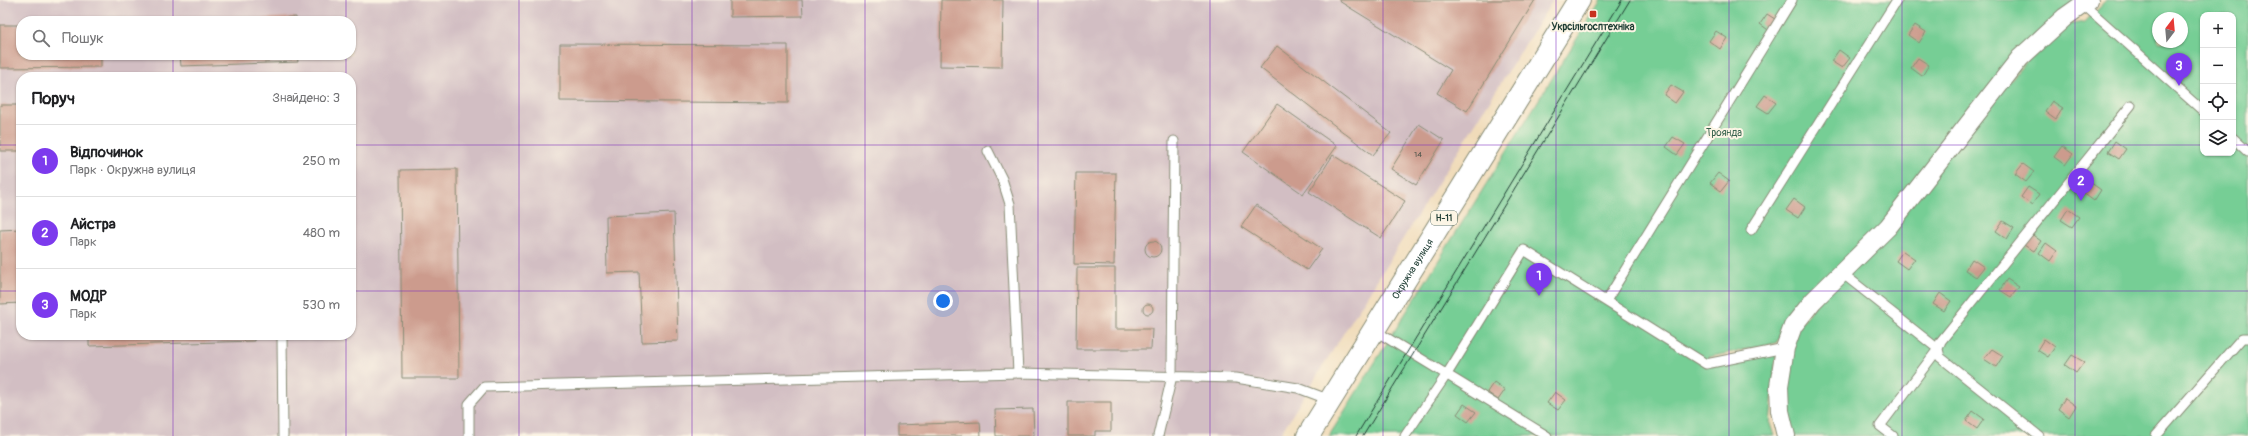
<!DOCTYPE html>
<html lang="uk">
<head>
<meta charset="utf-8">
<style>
	body { margin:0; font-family:Pangolin,sans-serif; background:#f6f6f6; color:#202124 }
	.controls { position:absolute; right:12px; top:12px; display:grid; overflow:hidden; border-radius:8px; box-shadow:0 1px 3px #0004 }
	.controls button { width:36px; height:36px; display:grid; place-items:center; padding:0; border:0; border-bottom:1px solid #e0e0e0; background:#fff; color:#202124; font:20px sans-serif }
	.compass { position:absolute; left:2152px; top:12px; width:36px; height:36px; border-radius:50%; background:#fff; box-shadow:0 1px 3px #0004; rotate:16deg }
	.you { position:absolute; left:943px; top:301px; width:14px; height:14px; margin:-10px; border:3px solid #fff; border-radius:50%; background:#1a73e8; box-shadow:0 0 0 6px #1a73e833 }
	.badge { display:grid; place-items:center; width:26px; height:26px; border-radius:50%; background:#7c3aed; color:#fff; font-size:13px; font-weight:700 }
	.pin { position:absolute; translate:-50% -33px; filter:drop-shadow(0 1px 2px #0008) }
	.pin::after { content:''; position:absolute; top:21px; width:14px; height:12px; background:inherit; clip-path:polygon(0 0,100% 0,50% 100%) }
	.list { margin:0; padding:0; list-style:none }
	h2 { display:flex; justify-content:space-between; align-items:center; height:52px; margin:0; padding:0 16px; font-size:17px }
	h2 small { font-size:13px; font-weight:400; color:#757577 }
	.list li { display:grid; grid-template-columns:26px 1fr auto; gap:12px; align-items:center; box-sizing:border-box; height:72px; padding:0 16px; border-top:1px solid #e0e0e0 }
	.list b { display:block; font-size:15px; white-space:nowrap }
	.list p { margin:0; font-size:13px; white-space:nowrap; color:#757577 }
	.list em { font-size:13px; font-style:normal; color:#757577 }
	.icon { flex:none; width:22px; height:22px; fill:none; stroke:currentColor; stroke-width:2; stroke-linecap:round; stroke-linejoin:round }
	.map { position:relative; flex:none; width:2248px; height:436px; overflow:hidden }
	.search { position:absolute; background:#fff; box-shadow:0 1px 3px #0004; left:16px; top:16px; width:340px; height:44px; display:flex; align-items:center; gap:10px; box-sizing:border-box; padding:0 14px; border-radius:16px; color:#757577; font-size:15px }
	.panel { position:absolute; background:#fff; box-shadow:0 1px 3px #0004; left:16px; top:72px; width:340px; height:268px; border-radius:16px }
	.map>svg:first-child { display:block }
	.industrial { fill:#d2bec3; fill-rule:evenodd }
	.green { fill:#76ce95; stroke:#4a8664; fill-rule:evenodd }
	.building { fill:#cc9b8d }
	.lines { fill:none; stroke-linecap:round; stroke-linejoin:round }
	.lane-casing { stroke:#888c76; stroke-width:11 }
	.street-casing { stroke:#888c76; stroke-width:20 }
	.primary-casing { stroke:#888c76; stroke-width:24 }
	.lane { stroke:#fff; stroke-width:9 }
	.street { stroke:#fff; stroke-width:18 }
	.primary { stroke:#fff; stroke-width:22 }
	.tram { stroke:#1f3d34; stroke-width:1 }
	.grid { fill:none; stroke:#7b2cbf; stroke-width:1; stroke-opacity:0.55 }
	.poi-dot { fill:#c8321e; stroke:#fcf5e5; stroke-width:1.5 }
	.labels { text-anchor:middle; stroke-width:4; stroke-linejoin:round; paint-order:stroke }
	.number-label { font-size:8px; fill:#4a544a }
	.shield { fill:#fcf5e5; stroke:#617469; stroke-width:1 }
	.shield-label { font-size:9px; font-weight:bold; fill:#1f3d34 }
	.poi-label { font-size:10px; font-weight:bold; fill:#1f3d34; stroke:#fcf5e5 }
	.park-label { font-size:10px; fill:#35614c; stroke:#fcf5e5 }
	.street-label { font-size:10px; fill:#1f3d34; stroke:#fcf5e5 }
</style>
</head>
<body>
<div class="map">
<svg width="2248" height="436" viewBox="0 0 2248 436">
	<rect width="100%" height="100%" fill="#fcf5e5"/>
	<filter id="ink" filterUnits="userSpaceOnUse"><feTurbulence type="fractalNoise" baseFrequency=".025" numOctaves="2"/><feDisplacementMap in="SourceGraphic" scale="8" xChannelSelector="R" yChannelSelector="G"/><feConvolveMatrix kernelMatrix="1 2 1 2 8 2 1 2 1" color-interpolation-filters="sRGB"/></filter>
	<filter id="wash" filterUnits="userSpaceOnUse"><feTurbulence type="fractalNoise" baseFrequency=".012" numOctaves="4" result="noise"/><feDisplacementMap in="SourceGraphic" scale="16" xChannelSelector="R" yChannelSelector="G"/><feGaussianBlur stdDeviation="0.9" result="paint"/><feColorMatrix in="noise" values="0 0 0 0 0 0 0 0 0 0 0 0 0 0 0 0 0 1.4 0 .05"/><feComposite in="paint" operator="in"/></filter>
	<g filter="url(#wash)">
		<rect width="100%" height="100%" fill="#f0dbb9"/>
		<path class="industrial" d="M0,0h1553l-274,436h-1279zM21,21h330v34h-330zM21,77h330v258h-330z"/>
		<path class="green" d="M1601,0h479l-195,224 -97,100 -12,19 -67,14 3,9 64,-12 -6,70 4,12h-445z
			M2106,0h142v436h-457l-8,-47 13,-61 227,-266 43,-37 19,-3zM2203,15h30v138h-30zM2158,18h24v24h-24z"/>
		<g id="blocks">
			<path class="building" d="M730,0h72l1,16 -73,1z
				M941,0h62l-1,67 -62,-1z
				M1339,0h196l-68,111 -30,-18 14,-23 -112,-69z
				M1767,14l11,7 -7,11 -11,-8z
				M296,17v4h-68v-1z
				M0,25h21v30h80v12l-101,1z
				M1915,25l11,7 -7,11 -11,-8z
				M1716,31l11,7 -7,11 -11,-8z
				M560,44l228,1v58l-228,-2z
				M1277,46l114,87 -18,22 -113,-87z
				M1839,50l11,8 -8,10 -11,-7z
				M180,55h117l1,7 -117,4z
				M1918,58l11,7 -7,11 -11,-8z
				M1671,85l12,7 -8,11 -11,-8z
				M1765,95l11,8 -8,10 -11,-7z
				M2052,101l11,7 -7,11 -11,-8z
				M1277,104l60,42 -34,48 -60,-42z
				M0,105h21v46h-21z
				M1419,124l25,16 -28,45 -25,-16z
				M1673,137l12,7 -8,11 -11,-8z
				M2115,141l11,8 -7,10 -11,-7z
				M2062,146l11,8 -8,11 -11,-8z
				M1333,155l72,46 -24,37 -72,-46z
				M2023,164l11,8 -8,10 -11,-8z
				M457,169l2,209h-57l-2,-208z
				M1076,173h40l-2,92 -40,-1z
				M1718,173l11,8 -8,10 -11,-8z
				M2090,182l11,8 -7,11 -11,-8z
				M2028,187l11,7 -7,11 -11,-8z
				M1794,199l11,8 -7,11 -12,-8z
				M1256,205l66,44 -15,21 -66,-43z
				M2068,209l11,8 -7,10 -11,-7z
				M674,213l4,128 -36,1 -3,-70 -32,1 -1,-57z
				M2003,221l11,7 -7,11 -11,-8z
				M21,229v74l-21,1v-74z
				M2030,233l11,8 -7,10 -12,-7z
				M1145 249a8 8 0 1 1 16 0a8 8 0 1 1-16 0Z
				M2046,243l11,8 -7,10 -11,-8z
				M1903,251l12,8 -8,10 -11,-8z
				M1972,259l12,8 -8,10 -11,-7z
				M1077,268h38v61h37l-1,20h-75z
				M2007,279l12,8 -8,10 -11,-7z
				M1940,293l11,8 -7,10 -11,-7z
				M1143 309a5 5 0 1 1 10 0a5 5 0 1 1-10 0Z
				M89,335h165v6l-165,5z
				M2044,339l11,8 -7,10 -11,-7z
				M1992,349l11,7 -7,11 -12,-8z
				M2072,355l12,7 -8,11 -11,-8z
				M1494,382l11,8 -7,10 -11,-8z
				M1555,392l11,8 -8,10 -11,-7z
				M2065,398l11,8 -7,11 -11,-8z
				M1068,402h43v29h-16v5h-27z
				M1464,404l12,8 -8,10 -11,-8z
				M1033,409l1,27h-38l-1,-26z
				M1973,411l11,8 -7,10 -11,-8z
				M980,422l1,14h-84v-11z"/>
		</g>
	</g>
	<g filter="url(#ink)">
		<use href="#blocks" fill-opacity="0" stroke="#888c76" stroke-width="1"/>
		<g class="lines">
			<g class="lane-casing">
				<path id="lane" d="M2084,5l119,106
					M2233,138l15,14
					M988,151l14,28 8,25 8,169 218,5 62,10 32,12
					M1751,230l146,-230
					M1842,273l96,76 -58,77 13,10
					M1606,301l186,-301
					M1374,330l173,106
					M282,335l1,101
					M469,436v-32l15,-17 534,-14
					M1158,436l14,-60 2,-235
					M1405,436l42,-62 77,-124 182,114 79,-16
					M2039,436l-99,-79 -2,-8 3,-8 190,-236
					M2156,436l86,-98h6"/>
			</g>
			<g class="street-casing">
				<path id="street" d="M1786,436l-6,-25 -1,-25 6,-38 8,-22 20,-25 75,-74 132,-169 45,-41 24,-17"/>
			</g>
			<g class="primary-casing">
				<g id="primary">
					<path id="s1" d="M1308,436l271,-436"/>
				</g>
			</g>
			<use href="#lane" class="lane"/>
			<use href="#street" class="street"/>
			<use href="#primary" class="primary"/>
			<path class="tram" d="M1356,436l266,-436
				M1363,436l267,-436"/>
		</g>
	</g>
	<path class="grid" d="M173,0v21M346,0v21M519,0v436M692,0v436M865,0v436M1038,0v436M1210,0v436M1383,0v436M1556,0v436M1729,0v436M1902,0v436M2075,0v436M173,55v22M346,55v22M0,145h21M351,145h1852M2233,145h15M0,291h21M351,291h1897M173,335v101M346,335v101"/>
	<rect class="poi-dot" x="1589" y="10" width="8" height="8" rx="2"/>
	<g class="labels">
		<g class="number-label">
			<text x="1418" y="157">14</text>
		</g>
		<rect class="shield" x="1431" y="211" width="26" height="14" rx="3"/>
		<g class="shield-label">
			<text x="1444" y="221">Н-11</text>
		</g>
		<g class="poi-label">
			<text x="1593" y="30">Укрсільгосптехніка</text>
		</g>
		<g class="park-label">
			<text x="1724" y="136">Троянда</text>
		</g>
		<g class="street-label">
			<text dy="4" stroke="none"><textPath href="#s1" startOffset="197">Окружна вулиця</textPath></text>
		</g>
	</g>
</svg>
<div class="controls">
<button>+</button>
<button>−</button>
<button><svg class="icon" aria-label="locate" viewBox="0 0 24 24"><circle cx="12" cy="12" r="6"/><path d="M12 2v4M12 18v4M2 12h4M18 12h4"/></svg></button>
<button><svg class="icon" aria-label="layers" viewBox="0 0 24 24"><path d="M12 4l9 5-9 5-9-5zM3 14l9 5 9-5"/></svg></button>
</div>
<svg class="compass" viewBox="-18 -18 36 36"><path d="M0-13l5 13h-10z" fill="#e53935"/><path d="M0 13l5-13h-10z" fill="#757577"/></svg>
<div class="you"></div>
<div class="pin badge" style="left:1539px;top:296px">1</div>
<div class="pin badge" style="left:2081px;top:201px">2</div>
<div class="pin badge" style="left:2179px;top:86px">3</div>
<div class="search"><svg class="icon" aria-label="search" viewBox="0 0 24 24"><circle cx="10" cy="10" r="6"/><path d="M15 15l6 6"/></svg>Пошук</div>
<section class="panel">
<h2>Поруч<small>Знайдено: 3</small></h2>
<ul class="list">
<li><span class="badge">1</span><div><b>Відпочинок</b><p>Парк · Окружна вулиця</p></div><em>250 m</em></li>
<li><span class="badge">2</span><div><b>Айстра</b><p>Парк</p></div><em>480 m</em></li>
<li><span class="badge">3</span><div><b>МОДР</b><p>Парк</p></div><em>530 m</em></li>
</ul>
</section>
</div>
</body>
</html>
